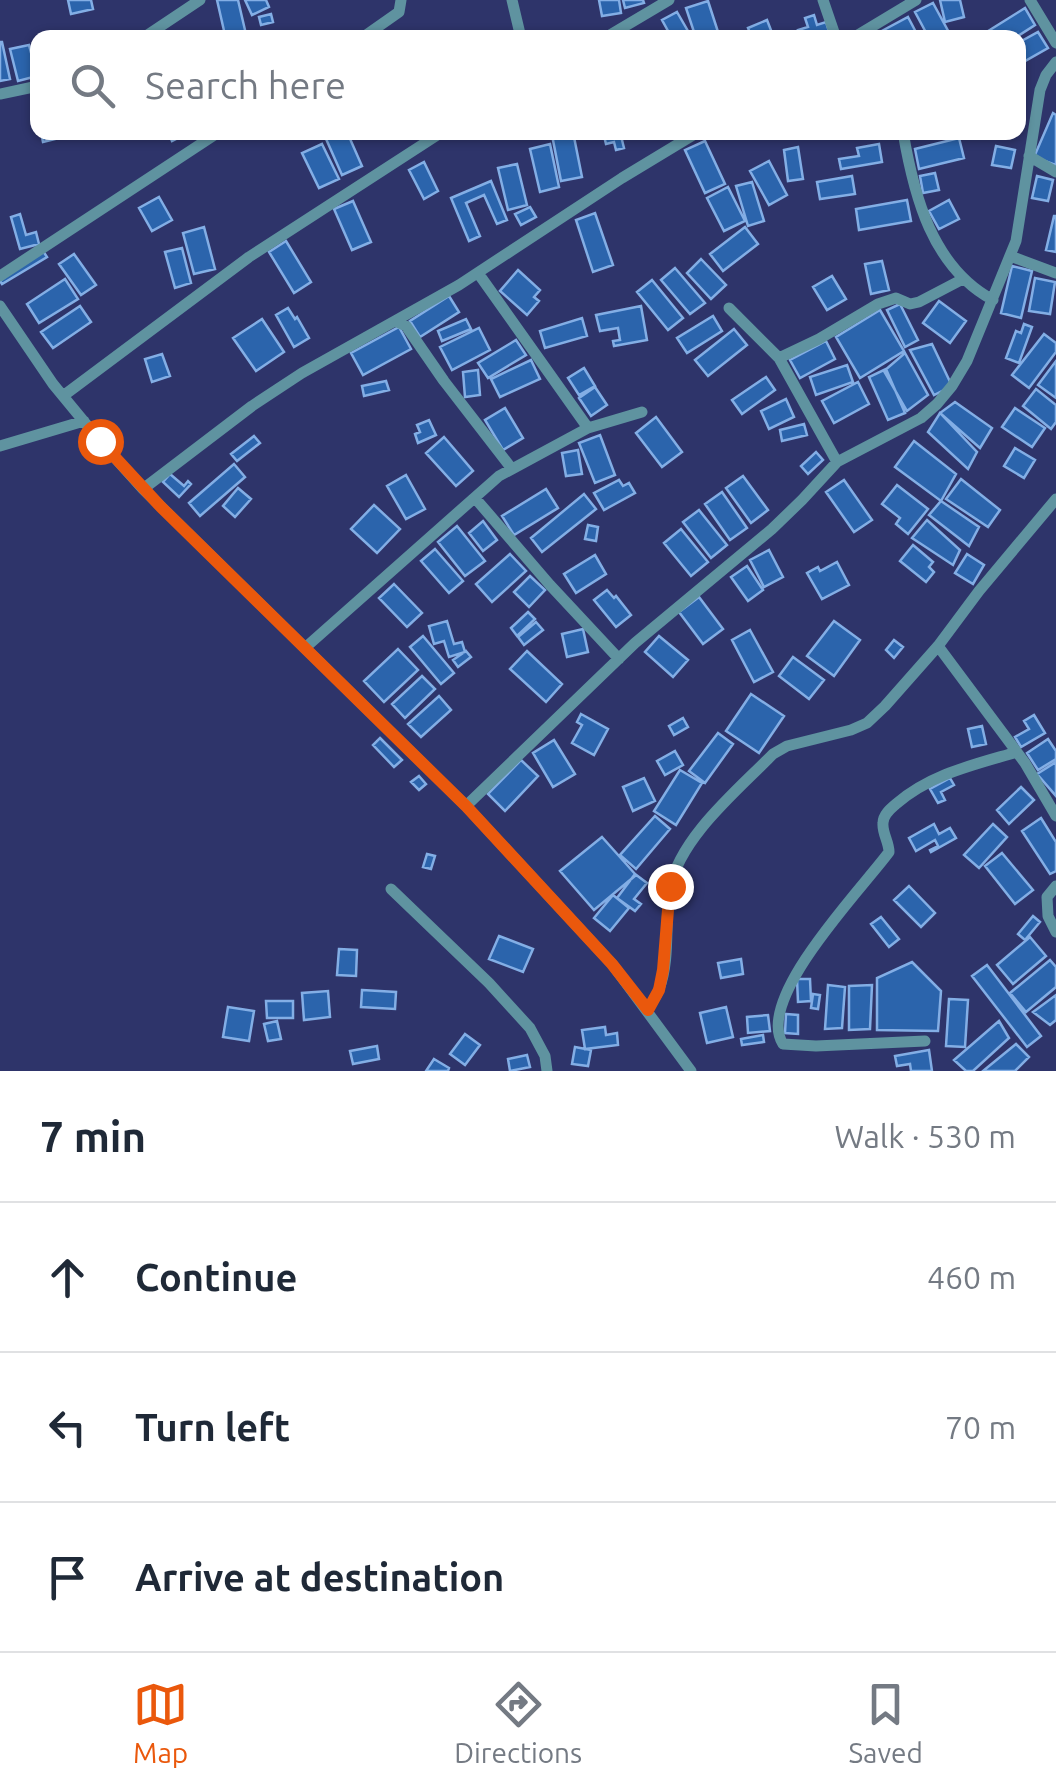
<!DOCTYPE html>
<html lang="en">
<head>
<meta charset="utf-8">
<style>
	body { margin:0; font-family:Ubuntu,sans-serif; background:#f6f6f7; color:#1f2937 }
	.stop { position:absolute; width:30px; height:30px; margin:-22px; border:8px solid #ea580c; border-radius:50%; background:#fff }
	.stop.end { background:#ea580c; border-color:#fff; box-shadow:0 2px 10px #0008 }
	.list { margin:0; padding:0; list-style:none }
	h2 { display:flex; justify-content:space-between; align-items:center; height:130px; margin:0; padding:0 40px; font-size:42px }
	h2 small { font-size:32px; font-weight:400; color:#747a83 }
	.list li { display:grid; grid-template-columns:65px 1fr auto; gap:30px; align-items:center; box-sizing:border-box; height:150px; padding:0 40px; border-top:2px solid #e0e1e3 }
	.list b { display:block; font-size:38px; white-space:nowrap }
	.list em { font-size:32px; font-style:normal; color:#747a83 }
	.icon { flex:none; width:55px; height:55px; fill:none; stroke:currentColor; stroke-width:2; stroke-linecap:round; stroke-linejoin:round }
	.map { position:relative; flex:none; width:1056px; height:1071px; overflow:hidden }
	.search { position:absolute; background:#fff; box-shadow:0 2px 8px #0004; left:30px; right:30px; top:30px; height:110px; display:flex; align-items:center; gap:25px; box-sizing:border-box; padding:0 35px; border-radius:20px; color:#747a83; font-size:38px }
	.sheet { height:580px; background:#fff }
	nav { display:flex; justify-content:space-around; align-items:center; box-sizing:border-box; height:140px; border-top:2px solid #e0e1e3; background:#fff; font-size:28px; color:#747a83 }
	nav a { display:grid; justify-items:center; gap:5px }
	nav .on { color:#ea580c }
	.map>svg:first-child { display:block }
	.building { fill:#2b64ac; stroke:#83aee5; stroke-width:2.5 }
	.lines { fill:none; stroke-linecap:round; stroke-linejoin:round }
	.street { stroke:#5f93a0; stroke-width:11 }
	.route { stroke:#ea580c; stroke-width:12 }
</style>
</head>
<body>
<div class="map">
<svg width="1056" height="1071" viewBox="0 0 1056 1071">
	<rect width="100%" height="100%" fill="#2e346a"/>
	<path class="building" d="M68,0h23l2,9 -22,5z
		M217,0h21l7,30 -20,5z
		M245,0h21l3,7 -17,8z
		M599,0h20l2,13 -19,3z
		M623,0h20l1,3 -19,5z
		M940,0h20l4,17 -19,5z
		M708,1l12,37h-24l-10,-30z
		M933,3l19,35h-23l-14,-26z
		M1025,8l10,17 -20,13h-28l-2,-5z
		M677,12l15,26h-20l-10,-18z
		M271,14l2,8 -12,3 -2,-8z
		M814,15l3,10 9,-3 5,16h-30l-3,-8 10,-3 -3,-9z
		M908,17l11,21h-36l-3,-6z
		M767,20l7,18h-22l-4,-10z
		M1038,32l10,16 -30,17v-22z
		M0,42h2l8,37 -10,2z
		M29,45l8,31 -19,5 -8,-32z
		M1053,113l3,2v50l-22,-8z
		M41,132h21l1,5 -20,5z
		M168,132h22l-18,9z
		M323,132h24l15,34 -20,9z
		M561,132h12l9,45 -21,4 -9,-46z
		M603,132h17l4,16 -8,2 -2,-8 -8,2z
		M959,138l5,20 -45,11 -4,-20z
		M705,141l20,43 -20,9 -20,-43z
		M322,144l17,35 -20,9 -17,-35z
		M550,144l9,43 -19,5 -10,-43z
		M879,144l3,18 -41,7 -2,-10 20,-3 -2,-8z
		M996,146l19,4 -4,18 -19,-3z
		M798,147l5,32 -15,2 -4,-31z
		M769,161l18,34 -18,10 -19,-34z
		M424,162l14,29 -14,8 -15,-29z
		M517,164l10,41 -19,5 -10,-42z
		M935,173l4,17 -16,3 -3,-17z
		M852,176l3,18 -35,5 -3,-17z
		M1037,176l16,4 -5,21 -16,-3z
		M491,181l16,39 -10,4 -13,-29 -18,8 14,33 -11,5 -18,-43z
		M752,182l12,39 -16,5 -12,-40z
		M728,187l17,34 -21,10 -17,-33z
		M159,197l13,23 -20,11 -13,-23z
		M907,200l4,21 -52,9 -3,-21z
		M949,200l10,19 -20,10 -10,-18z
		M353,201l18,41 -19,8 -18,-41z
		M530,207l6,10 -15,8 -6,-11z
		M595,213l18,52 -20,7 -17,-52z
		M20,214l6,21 10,-3 3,12 -19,5 -9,-32z
		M1054,216h2v36l-10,-2z
		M204,227l11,42 -21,5 -11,-41z
		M745,227l13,17 -35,27 -13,-17z
		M286,241l25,41 -17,11 -25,-41z
		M41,248l6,9 -45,27 -2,-3z
		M182,248l9,35 -16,5 -10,-36z
		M74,254l22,31 -15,10 -22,-31z
		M701,259l25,26 -15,14 -24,-26z
		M882,261l7,29 -18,4 -6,-30z
		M1012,266l20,5 -11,47 -20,-5z
		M675,268l30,35 -15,11 -29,-34z
		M518,270l22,20 -6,7 5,4 -12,14 -27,-24z
		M832,276l14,23 -19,11 -14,-23z
		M1035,278l20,4 -5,32 -21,-3z
		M65,279l13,20 -39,24 -12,-19z
		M652,280l31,38 -15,12 -31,-38z
		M449,296l10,16 -39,25 -10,-16z
		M939,301l27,20 -16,22 -27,-20z
		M900,304l18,36 -13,7 -18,-37z
		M80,306l11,16 -38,26 -12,-16z
		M641,306l6,34 -33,6 -1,-5 7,-1 -2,-12 -18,3 -4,-16z
		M288,308l7,11 2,-2 12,21 -15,9 -18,-32z
		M880,310l24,41 -44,27 -24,-41z
		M713,316l9,15 -35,22 -10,-15z
		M582,318l5,18 -42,12 -5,-17z
		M262,319l22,33 -28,19 -23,-33z
		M466,319l5,10 -29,12 -4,-10z
		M1024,324l8,3 -13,36 -13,-5 10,-27 5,2z
		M399,327l12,22 -48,26 -12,-22z
		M479,328l11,22 -38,20 -12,-23z
		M734,329l13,16 -39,31 -13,-16z
		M1044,334l12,9v9l-27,36 -17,-13z
		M516,340l10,15 -38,23 -10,-15z
		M826,341l9,18 -35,19 -10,-18z
		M932,344l20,42 -18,9 -24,-45z
		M905,353l23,42 -21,16 -23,-40z
		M162,354l8,22 -18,6 -7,-23z
		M531,360l9,19 -40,18 -9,-18z
		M1056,361v37l-18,-13z
		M847,365l6,17 -37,13 -6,-18z
		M584,368l11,18 -16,9 -11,-17z
		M886,369l19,44 -17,7 -19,-43z
		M478,370l2,25 -15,2 -2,-25z
		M766,377l9,13 -33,24 -10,-14z
		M386,381l3,9 -25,6 -2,-10z
		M858,382l11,22 -35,19 -12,-22z
		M595,387l12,18 -16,11 -12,-18z
		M1036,389l20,16v17l-5,7 -28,-23z
		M786,399l8,18 -25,12 -8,-18z
		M955,402l37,26 -12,20 -40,-35z
		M505,408l18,30 -20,12 -18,-30z
		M1015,408l30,20 -13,19 -30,-20z
		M940,413l37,39 -9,17 -40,-37z
		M656,417l26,35 -20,15 -26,-34z
		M429,420l7,15 -18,8 -3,-9 5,-2 -3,-7z
		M804,424l3,11 -25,6 -2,-11z
		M600,435l15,40 -20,8 -16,-40z
		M254,436l6,7 -23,18 -6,-7z
		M444,437l29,34 -17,15 -30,-33z
		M914,441l42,33 -15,27 -46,-34z
		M1015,448l20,12 -11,18 -20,-12z
		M578,450l4,24 -16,2 -4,-23z
		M816,452l7,8 -15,14 -7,-8z
		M234,464l11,13 -45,39 -11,-13z
		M170,474l14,12 4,-5 3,3 -12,13 -16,-15z
		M406,475l19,34 -19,10 -19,-33z
		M743,476l25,34 -17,13 -25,-35z
		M961,479l39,31 -12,17 -42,-28z
		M619,480l4,6 6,-3 6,10 -31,17 -10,-17z
		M844,480l28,40 -18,12 -28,-40z
		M897,485l31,24 -20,25 -12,-10 4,-6 -18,-14z
		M238,488l13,11 -16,18 -12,-11z
		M546,489l12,19 -44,27 -12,-19z
		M722,492l25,36 -17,12 -25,-36z
		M584,494l12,15 -54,43 -11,-14z
		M941,501l38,26 -10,19 -40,-31z
		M374,505l26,24 -23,24 -26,-24z
		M699,510l28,35 -16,13 -28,-36z
		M927,520l33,30 -7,15 -41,-27z
		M483,521l14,19 -14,11 -14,-18z
		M588,525l10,2 -2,14 -11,-2z
		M457,526l28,35 -20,15 -27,-34z
		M681,529l27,33 -17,14 -27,-33z
		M913,545l20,17 -4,5 5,5 -8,10 -26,-21z
		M435,549l28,32 -14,12 -28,-32z
		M769,550l14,27 -19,10 -14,-27z
		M510,554l16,17 -34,31 -16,-18z
		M967,554l17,11 -11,19 -18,-11z
		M595,555l11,19 -30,19 -12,-19z
		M837,562l12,23 -27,14 -15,-26 11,-6 2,4z
		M747,566l16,24 -15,11 -17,-24z
		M530,576l15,14 -16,17 -15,-15z
		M394,584l28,29 -15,14 -28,-29z
		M607,590l7,8 2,-2 15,19 -15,12 -22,-27z
		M699,597l24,32 -20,15 -24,-32z
		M528,612l7,7 -18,17 -6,-8z
		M447,621l7,23 8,-2 3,10 -16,5 -5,-16 -10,3 -5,-18z
		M834,621l26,19 -26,36 -27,-20z
		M536,622l7,8 -19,15 -6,-8z
		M583,629l5,23 -21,5 -5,-23z
		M750,630l23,42 -19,10 -22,-42z
		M423,636l31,37 -13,11 -31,-37z
		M659,636l29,24 -15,17 -28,-25z
		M894,640l9,7 -9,11 -8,-8z
		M398,649l20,21 -34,32 -20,-21z
		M466,651l5,6 -13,10 -5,-7z
		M527,651l35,33 -16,18 -36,-33z
		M793,657l31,23 -15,19 -30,-23z
		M422,676l13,13 -30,29 -13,-14z
		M751,694l33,22 -25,37 -33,-22z
		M439,696l12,14 -30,27 -13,-13z
		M581,714l27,15 -14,26 -22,-12 10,-18 -5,-3z
		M1034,715l11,18 -24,14 -6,-10 14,-8 -5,-8z
		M683,718l5,9 -14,8 -5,-9z
		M982,726l4,18 -14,3 -4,-18z
		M718,733l15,11 -28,39 -16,-12z
		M380,738l22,22 -8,7 -21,-22z
		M1048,739l8,12v8l-18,11 -11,-17z
		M554,740l21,34 -22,13 -20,-34z
		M675,751l8,14 -18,10 -8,-14z
		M521,760l17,16 -33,35 -17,-17z
		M1056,762v34l-19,-22z
		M680,770l22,13 -26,42 -22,-14z
		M419,776l7,8 -7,6 -8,-8z
		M644,778l11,23 -22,10 -10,-24z
		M950,778l4,7 -13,7 4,8 -7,3 -8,-14z
		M1021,787l13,13 -25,24 -12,-14z
		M655,816l15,13 -34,40 -16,-14z
		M1041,818l15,24v29l-6,3 -28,-43z
		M934,824l5,10 11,-6 6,10 -25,14 -1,-2 8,-4 -3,-6 -19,11 -7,-13z
		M993,824l14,13 -28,31 -15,-13z
		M602,837l34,38 -42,35 -34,-39z
		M1002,853l31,37 -18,14 -30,-38z
		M427,854l8,2 -4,13 -8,-2z
		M635,874l12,9 -13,16 7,5 -6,7 -18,-13z
		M909,886l26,27 -14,14 -27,-27z
		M613,895l16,13 -19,23 -16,-13z
		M1033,916l7,6 -15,18 -7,-6z
		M881,917l18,22 -10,8 -18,-23z
		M499,936l34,13 -10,23 -34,-13z
		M1030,937l16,19 -33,28 -16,-19z
		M339,949l18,1 -1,26 -19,-1z
		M741,959l2,15 -22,4 -3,-15z
		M1050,960l6,7v20l-30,25 -16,-19z
		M912,962l29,29 -3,40 -61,-1v-52z
		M987,965l54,71 -14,11 -55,-71z
		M797,979h13l1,22 -13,1z
		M828,985l17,2 -3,41 -17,1z
		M872,985l-2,44 -21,1v-44z
		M362,990l34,2 -1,17 -34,-2z
		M328,991l2,26 -26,3 -2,-27z
		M813,994l7,1 -2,14 -7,-1z
		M1056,995v25l-6,5 -17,-13z
		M949,999l19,1 -3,47 -19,-1z
		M266,1001h27v17h-26z
		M228,1007l26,4 -5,30 -26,-4z
		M726,1007l7,30 -26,6 -7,-30z
		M786,1014l12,1v19l-13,-1z
		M768,1015l2,16 -22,2 -1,-16z
		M277,1021l4,18 -13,2 -4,-17z
		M999,1021l10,17 -36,33h-7l-12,-11z
		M605,1027l1,8 11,-2 1,12 -33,4 -3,-19z
		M465,1034l15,11 -15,20 -15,-11z
		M763,1035l1,7 -22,3 -1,-6z
		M1016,1044l13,13 -14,14h-32z
		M377,1046l2,13 -26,5 -3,-13z
		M575,1047l16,3 -3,16 -16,-2z
		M929,1050l3,21h-21l-1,-7 -13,2 -2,-10z
		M527,1055l3,12 -20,4 -2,-12z
		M434,1059l15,9 -1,3h-22z"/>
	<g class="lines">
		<path class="street" d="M512,0l9,38
			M823,0l13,38
			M1030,0l26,43
			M143,38l57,-38
			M362,38l37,-26 2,-12
			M605,38l64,-38
			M853,38l63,-38
			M0,94l38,-8
			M903,132c11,64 29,135 90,168
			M1029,156l27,16
			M1010,256l46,17
			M478,273l110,155
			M0,276l219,-144
			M0,306l53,78 47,57 43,48 323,317 146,158 79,107
			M729,308l50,50 58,104
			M395,321l11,5 38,55 68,88
			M779,358l40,-19 59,-35 18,-6 14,6 9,-2 44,-23
			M63,396l186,-139 193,-125
			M0,446l84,-25
			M143,489l109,-83 50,-33 157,-88 163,-107 76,-46
			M475,498l75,87 69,74
			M938,646l87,117 31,53
			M306,647l193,-171 89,-48 54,-16
			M466,806l169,-163 137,-114 30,-29 35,-38 84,-44 16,-14 15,-18 15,-25 49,-120 24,-151 6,-15 10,-13
			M1056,886l-9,11 1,19 8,16
			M391,889l98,94 41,45 15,28 2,15
			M648,1010c3,-7 9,-14 11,-21 12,-31 5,-68 11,-101 10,-51 68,-98 103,-134l14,-8 64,-16 16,-7 18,-17 53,-60 41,-55 77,-92
			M925,1041l-109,5 -33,-2c-29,-45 79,-155 106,-192 0,-10 -7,-19 -6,-29 0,-8 7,-14 13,-19 35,-30 77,-39 121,-52"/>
	</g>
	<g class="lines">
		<path class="route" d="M100,441l61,66 305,299 146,158 36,46 11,-20 4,-20 7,-84"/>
	</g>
</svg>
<div class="stop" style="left:100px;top:441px"></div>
<div class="stop end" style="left:670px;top:886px"></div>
<div class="search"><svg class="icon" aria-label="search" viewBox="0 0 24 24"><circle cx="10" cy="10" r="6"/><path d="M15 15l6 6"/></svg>Search here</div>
</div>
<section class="sheet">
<h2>7 min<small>Walk · 530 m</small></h2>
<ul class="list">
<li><svg class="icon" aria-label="ahead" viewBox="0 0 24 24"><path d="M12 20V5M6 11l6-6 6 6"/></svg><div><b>Continue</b></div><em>460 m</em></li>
<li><svg class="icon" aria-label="left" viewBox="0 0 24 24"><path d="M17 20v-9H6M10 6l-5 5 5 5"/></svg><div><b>Turn left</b></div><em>70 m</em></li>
<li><svg class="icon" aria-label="arrive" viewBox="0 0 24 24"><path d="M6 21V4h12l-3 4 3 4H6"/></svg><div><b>Arrive at destination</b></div></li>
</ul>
</section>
<nav>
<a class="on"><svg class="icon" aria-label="map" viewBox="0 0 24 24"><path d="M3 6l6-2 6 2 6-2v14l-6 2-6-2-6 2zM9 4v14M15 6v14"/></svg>Map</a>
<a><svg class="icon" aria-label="directions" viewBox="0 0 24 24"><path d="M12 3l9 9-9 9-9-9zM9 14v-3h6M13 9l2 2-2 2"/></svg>Directions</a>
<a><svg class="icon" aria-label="saved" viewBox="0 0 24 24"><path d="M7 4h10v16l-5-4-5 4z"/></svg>Saved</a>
</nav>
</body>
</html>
